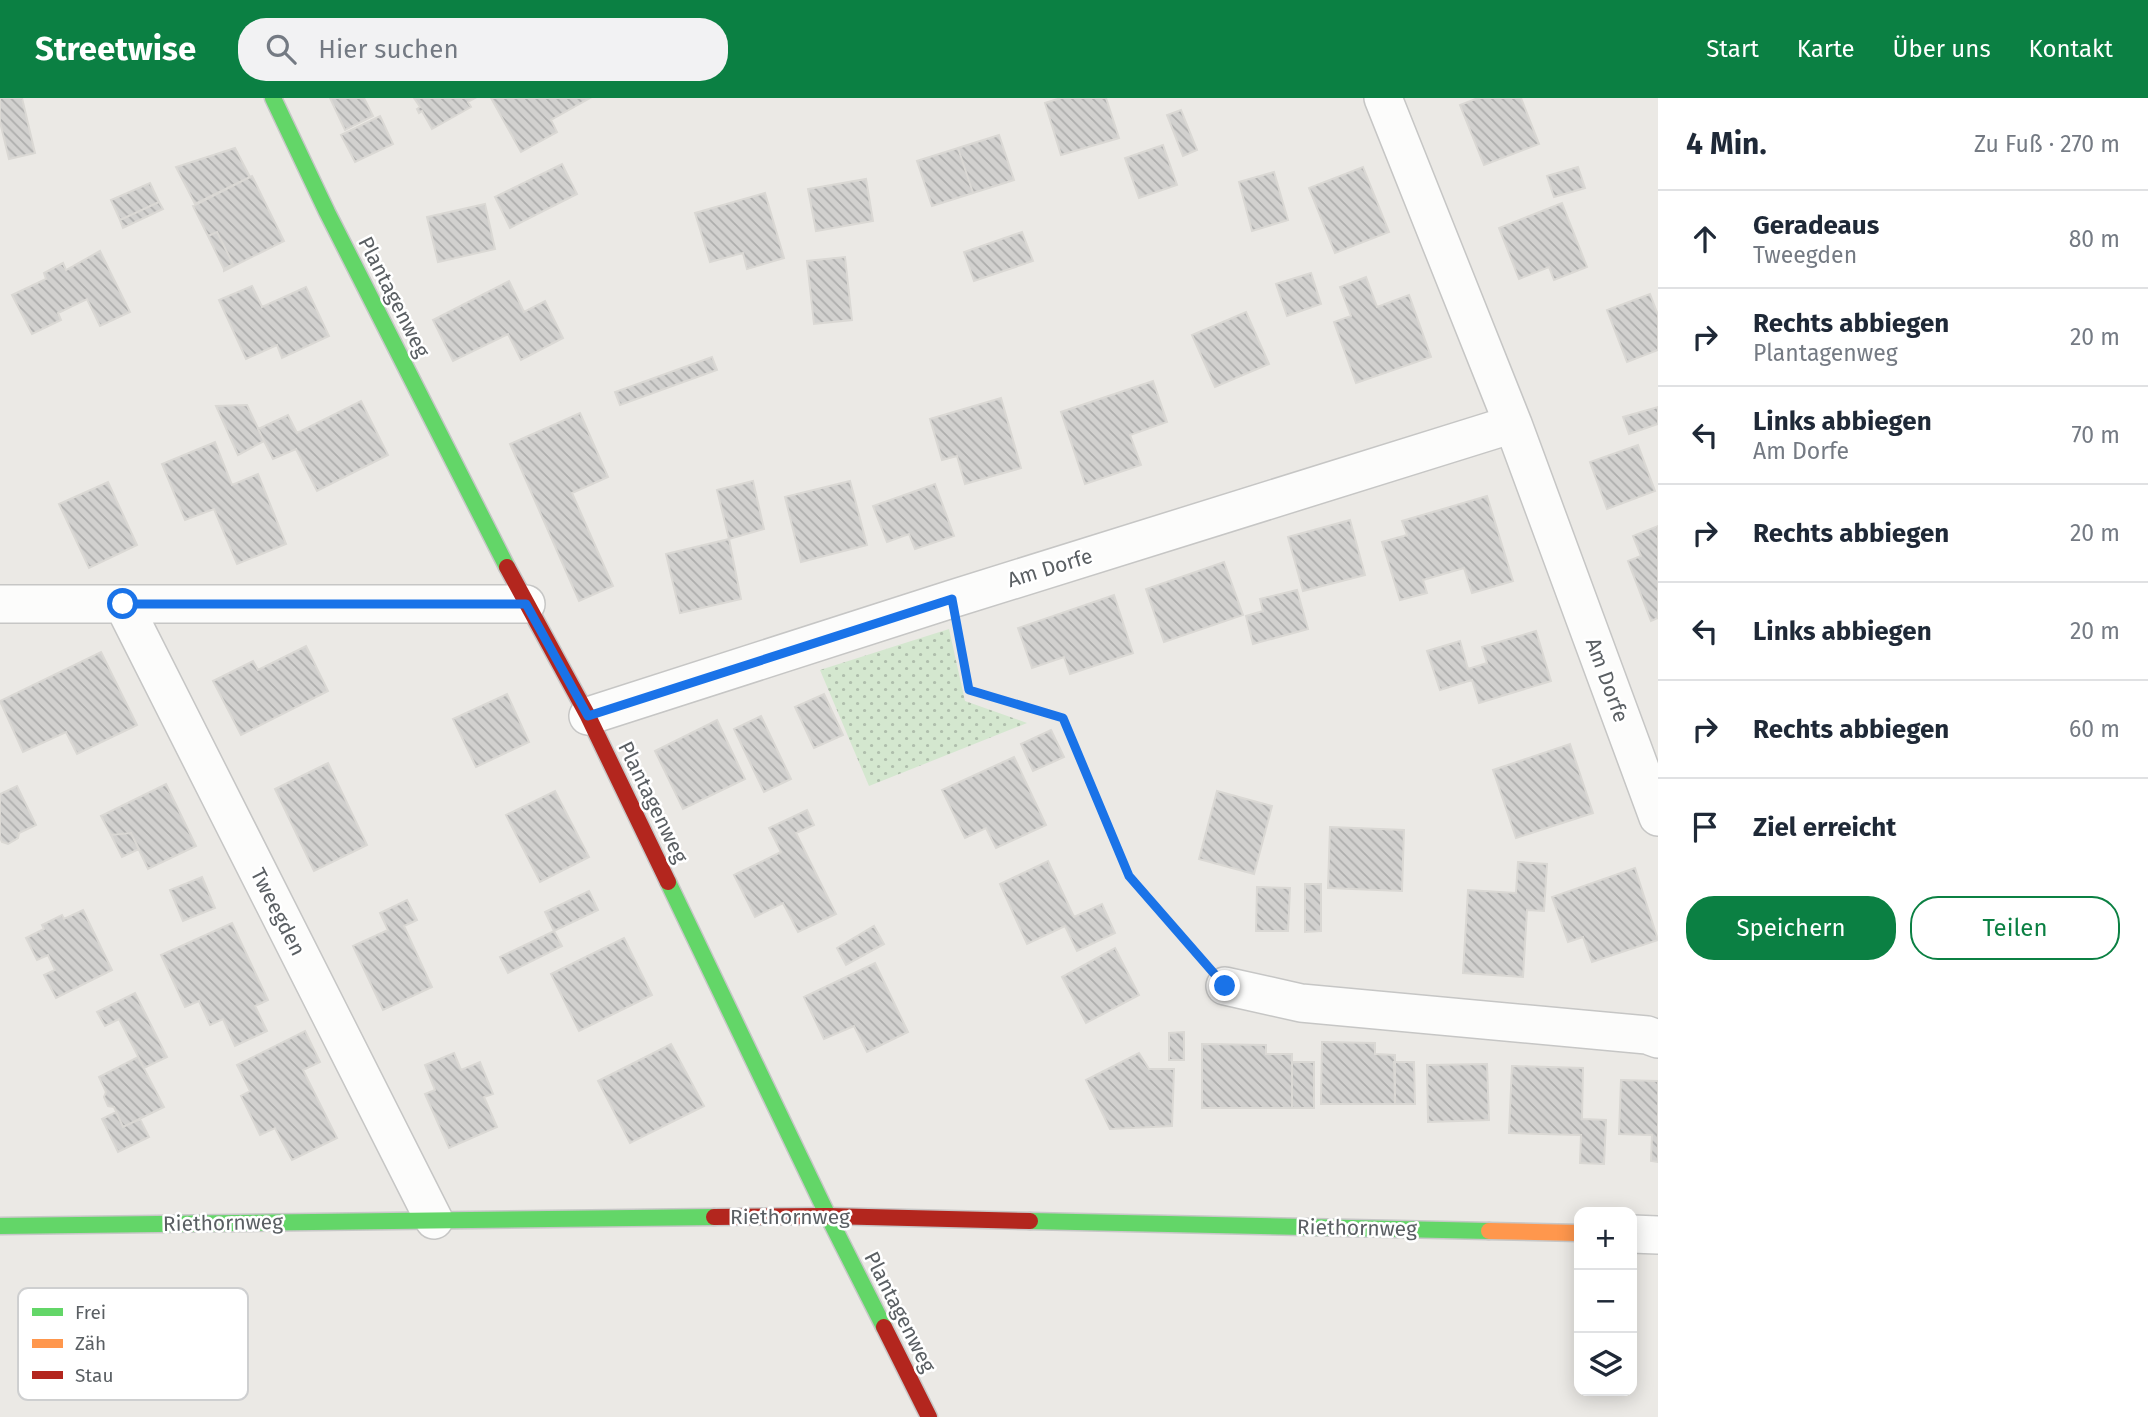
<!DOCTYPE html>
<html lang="de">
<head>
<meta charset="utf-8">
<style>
	body { margin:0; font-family:"Fira Sans",sans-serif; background:#f2f2f3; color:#1f2937 }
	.controls { position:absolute; right:21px; bottom:21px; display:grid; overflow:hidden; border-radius:14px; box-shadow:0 4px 18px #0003 }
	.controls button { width:63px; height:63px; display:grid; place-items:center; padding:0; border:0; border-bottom:2px solid #e0e1e3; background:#fff; color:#1f2937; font:35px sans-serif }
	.stop { position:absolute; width:21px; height:21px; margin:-16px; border:5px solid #1a73e8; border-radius:50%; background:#fff }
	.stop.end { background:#1a73e8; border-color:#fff; box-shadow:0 2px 7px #0008 }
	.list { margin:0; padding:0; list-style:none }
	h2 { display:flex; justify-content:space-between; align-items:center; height:91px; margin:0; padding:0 28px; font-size:30px }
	h2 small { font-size:23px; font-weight:400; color:#747a83 }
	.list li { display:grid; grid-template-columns:46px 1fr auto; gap:21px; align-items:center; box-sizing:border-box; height:98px; padding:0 28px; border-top:2px solid #e0e1e3 }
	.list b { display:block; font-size:26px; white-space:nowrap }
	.list p { margin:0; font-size:23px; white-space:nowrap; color:#747a83 }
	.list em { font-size:23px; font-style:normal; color:#747a83 }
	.actions { display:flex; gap:14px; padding:21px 28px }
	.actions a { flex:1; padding:16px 0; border:2px solid #0b8043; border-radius:28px; text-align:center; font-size:24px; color:#0b8043 }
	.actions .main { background:#0b8043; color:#fff }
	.icon { flex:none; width:38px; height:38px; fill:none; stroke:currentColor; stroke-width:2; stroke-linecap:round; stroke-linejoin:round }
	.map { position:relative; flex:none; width:1658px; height:1319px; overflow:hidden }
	header { display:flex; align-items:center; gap:42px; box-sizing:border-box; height:98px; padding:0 35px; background:#0b8043; color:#fff }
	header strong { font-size:33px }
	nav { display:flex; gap:38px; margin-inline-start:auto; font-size:24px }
	.search { width:490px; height:63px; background:#f2f2f3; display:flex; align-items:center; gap:18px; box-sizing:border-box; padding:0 24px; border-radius:28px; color:#747a83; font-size:26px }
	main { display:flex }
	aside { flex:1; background:#fff }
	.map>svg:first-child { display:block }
	.grass { fill:url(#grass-dots) }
	.building { fill:url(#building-back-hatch); stroke:#dad8d4; stroke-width:2 }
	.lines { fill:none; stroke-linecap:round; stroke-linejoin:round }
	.street-casing { stroke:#c6c6c5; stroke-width:40 }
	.fast-casing { stroke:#c7c7c7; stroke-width:19 }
	.slow-casing { stroke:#c7c7c7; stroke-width:19 }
	.jam-casing { stroke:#c7c7c7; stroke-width:19 }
	.path { stroke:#c5cbc7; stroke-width:4.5; stroke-dasharray:7 3.5; stroke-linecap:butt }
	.street { stroke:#fcfcfb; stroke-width:37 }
	.fast { stroke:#63d668; stroke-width:16 }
	.slow { stroke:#ff974d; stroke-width:16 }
	.jam { stroke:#b3261e; stroke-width:16 }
	.route { stroke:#1a73e8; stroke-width:9 }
	.labels { text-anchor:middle; stroke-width:5; stroke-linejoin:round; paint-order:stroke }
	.street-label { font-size:21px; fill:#5a5f63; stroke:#fff }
	.key { fill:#fff; stroke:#cecfd0; stroke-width:2 }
	.key-label { font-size:19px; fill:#5a5f63 }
</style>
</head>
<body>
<header>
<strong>Streetwise</strong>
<div class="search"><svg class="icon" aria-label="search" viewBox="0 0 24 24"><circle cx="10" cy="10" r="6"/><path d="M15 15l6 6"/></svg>Hier suchen</div>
<nav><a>Start</a><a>Karte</a><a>Über uns</a><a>Kontakt</a></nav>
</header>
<main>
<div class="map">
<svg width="1658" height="1319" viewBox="0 0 1658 1319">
	<defs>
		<pattern id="grass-dots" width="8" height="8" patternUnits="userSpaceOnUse" patternTransform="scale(1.75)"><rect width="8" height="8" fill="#d4e7cf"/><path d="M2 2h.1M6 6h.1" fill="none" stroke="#afbeac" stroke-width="1.8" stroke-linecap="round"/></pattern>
		<pattern id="building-back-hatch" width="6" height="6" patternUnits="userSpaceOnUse" patternTransform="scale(1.75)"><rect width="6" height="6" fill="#d2d1cf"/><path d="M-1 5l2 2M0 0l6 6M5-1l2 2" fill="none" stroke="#adadac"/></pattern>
	</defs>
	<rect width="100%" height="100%" fill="#ebe9e5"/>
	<path class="grass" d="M949,531l16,72 62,22 -158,63 -49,-116z"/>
	<path class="building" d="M0,0h22l13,55 -26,6 -9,-37z
		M330,0h34l9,18 -28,14z
		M414,0h61l-7,4 3,5 -39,22 -10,-18 -3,2 -2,-4 3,-2z
		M491,0h99l-39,22 6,12 -36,20z
		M1061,0h45l13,40 -58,17 -16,-52z
		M1478,0h43l18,46 -55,21 -24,-60z
		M1181,12l16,40 -14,6 -16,-41z
		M380,18l13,28 -38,18 -14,-27z
		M999,37l15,45 -41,13 -15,-45z
		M1163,47l14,40 -38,13 -14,-40z
		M235,50l15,29 -55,27 -19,-37z
		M958,50l15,45 -41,13 -15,-45z
		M562,66l15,30 -67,34 -15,-31z
		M1363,69l26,65 -54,21 -26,-65z
		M1578,69l7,21 -31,9 -7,-21z
		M1274,74l14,48 -36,11 -13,-49z
		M252,78l32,65 -60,30v-2l9,-5 -16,-32 -9,4 -15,-30z
		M866,81l7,42 -57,10 -8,-42z
		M150,85l9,19 -39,18 -9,-20z
		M765,95l19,65 -37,11 -4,-16 -33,9 -15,-49z
		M159,104l4,7 -40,19 -3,-8z
		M1562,105l25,64 -33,13 -5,-13 -30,12 -20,-51z
		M485,106l10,45 -57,13 -11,-45z
		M217,134l16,32 -9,5 -16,-33z
		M1022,134l11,29 -59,20 -10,-29z
		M100,153l30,61 -30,14 -13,-27 -29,14 3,7 -29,14 -20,-39 34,-16 -2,-6 19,-10 3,7z
		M845,159l7,63 -38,4 -7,-63z
		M1311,175l10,31 -34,12 -11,-32z
		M1366,179l11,30 32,-12 22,62 -75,26 -22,-61 17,-6 -11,-29z
		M509,183l15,31 21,-11 18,37 -42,22 -13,-26 -55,27 -20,-41z
		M252,188l10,21 44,-20 23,49 -47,22 -5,-13 -31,14 -27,-59z
		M1650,196l8,21v35l-31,12 -20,-52z
		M1246,214l23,52 -54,23 -23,-52z
		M712,259l5,13 -97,35 -5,-13z
		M1153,283l14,41 -37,13 11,30 -56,19 -24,-72z
		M1001,300l20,70 -56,16 -8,-28 -15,4 -12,-41z
		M361,303l27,54 -71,36 -21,-42 -23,10 -15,-30 30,-14 9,18z
		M247,307l17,36 -26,14 -22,-49z
		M1658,309v17l-29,10 -6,-17z
		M580,315l28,64 -36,16 41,93 -34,15 -69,-157z
		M215,344l17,43 26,-11 28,70 -49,20 -23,-55 -29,11 -23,-56z
		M1638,347l17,46 -48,18 -17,-47z
		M753,383l11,48 -35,10 -12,-49z
		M850,383l17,64 -66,17 -16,-65z
		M108,384l29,63 -48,23 -30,-64z
		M935,386l19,52 -39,13 -6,-15 -22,8 -14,-36z
		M1487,398l26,85 -41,12 -8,-25 -41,12 4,13 -27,7 -18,-58 25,-7 -5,-14z
		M1350,422l15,55 -62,16 -15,-54z
		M1658,428v92l-7,3 -23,-60 13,-5 -8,-20z
		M729,441l12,60 -61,14 -14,-59z
		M1224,464l19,53 -79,27 -18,-53z
		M1297,492l11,39 -55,15 -7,-28 17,-5 -3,-12z
		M1114,497l19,58 -63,21 -6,-17 -32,11 -14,-40z
		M1536,533l15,50 -72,22 -7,-23 -32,10 -13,-39 33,-10 8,28 19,-6 -5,-16z
		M306,548l22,45 -87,44 -28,-54 40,-20 5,9z
		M101,554l36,73 -60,29 -11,-22 -43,20 -23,-51z
		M507,596l22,48 -53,25 -23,-48z
		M824,596l19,41 -29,13 -19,-41z
		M761,618l30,63 -27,13 -30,-63z
		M717,622l28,59 -62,30 -28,-58z
		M1051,632l13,27 -31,14 -12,-27z
		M1570,646l23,69 -77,25 -23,-68z
		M1014,659l32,68 -50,23 -10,-20 -21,10 -23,-48z
		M328,665l39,82 -53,26 -39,-82z
		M166,686l30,62 -48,23 -17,-36 -20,2 -10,-19z
		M17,688l19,39 -17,8 -1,5 -10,6 -6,-2 -2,-5v-43z
		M555,693l34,66 -49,25 -34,-67z
		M1217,693l55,15 -18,68 -55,-15z
		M807,712l7,15 -18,8 40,81 -38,18 -15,-29 -28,14 -21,-42 47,-23 -12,-24z
		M1330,729l74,3 -2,61 -74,-3z
		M131,735l8,16 -17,8 -11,-22z
		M1048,763l26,56 28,-13 13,29 -38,18 -12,-25 -38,18 -27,-60z
		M1518,764l29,2 -3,47 -17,-1 -4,67 -60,-4 5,-83 48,3z
		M1635,770l23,72 -66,22 -9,-25 -15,5 -16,-45z
		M202,779l13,31 -32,13 -13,-31z
		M1305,786h16v47l-16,1z
		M1257,789l33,1 -2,43h-32z
		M589,793l9,19 -44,21 -9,-19z
		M407,802l10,20 -13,6 28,61 -49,23 -30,-64 35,-16 -8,-17z
		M83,812l29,60 -56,28 -12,-23 11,-5 -7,-15 -11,5 -11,-22 18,-9 -2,-4 20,-10 2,4z
		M232,825l36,77 -13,6 12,25 -32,15 -12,-27 -13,6 -11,-24 -14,6 -24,-52z
		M874,828l10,18 -38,21 -9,-17z
		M554,833l8,15 -54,27 -8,-16z
		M624,840l28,57 -73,36 -28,-57z
		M1115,850l24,47 -53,28 -24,-46z
		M875,865l33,69 -41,20 -13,-26 -30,13 -20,-42z
		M135,895l32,64 -23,11 -25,-49 -14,7 -8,-14z
		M305,933l15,31 -17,8 34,68 -45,22 -17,-32 -15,7 -19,-39 9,-5 -13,-26z
		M1184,934v28h-15v-27z
		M1322,944l53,1v11l20,1v49h-74z
		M671,946l33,62 -74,37 -32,-62z
		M1202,946l64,1v9h26v54h-90z
		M454,955l7,17 19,-8 13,32 -9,3 13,30 -48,21 -24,-54 10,-4 -10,-25z
		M1139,955l10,16h25l-2,57 -62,3 -24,-49z
		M138,959l26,50 -41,20 -9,-20 -6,-1 -4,-9 2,-5 -7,-15z
		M1292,964h22v46h-22z
		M1394,964h20l1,42h-20z
		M1487,966l2,56 -61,2 -1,-57z
		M1512,968l71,2 -1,51 24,1 -2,44 -24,-1 1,-28 -72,-2z
		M1621,982l37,1v81l-7,-1 1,-26 -33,-1z
		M116,1014l7,15 17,-8 9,18 -31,15 -16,-33z"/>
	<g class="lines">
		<g class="street-casing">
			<path id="street" d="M1383,0l130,326 145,393
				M0,506h526
				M123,506l311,616
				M588,618l364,-117 561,-175
				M1225,888l76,17 346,32 11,4
				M1632,1136l26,1"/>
		</g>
		<g class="fast-casing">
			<path id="fast" d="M273,0l54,114 180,355
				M668,784l160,334 56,111
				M1030,1123l459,10
				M0,1128l714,-9"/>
		</g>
		<g class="slow-casing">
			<path id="slow" d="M1489,1133l90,2"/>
		</g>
		<g class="jam-casing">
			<path id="jam" d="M507,469l81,149 80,166
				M714,1119l114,-1 202,5
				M884,1229l45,90"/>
		</g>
		<path class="path" d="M958,536l11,56 94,28 66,158 72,83"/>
		<use href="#street" class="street"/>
		<use href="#fast" class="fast"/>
		<use href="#slow" class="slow"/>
		<use href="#jam" class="jam"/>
	</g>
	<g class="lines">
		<path class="route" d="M123,506h403l62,112 364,-117 17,91 94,28 66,158 96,110"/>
	</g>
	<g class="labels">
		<g class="street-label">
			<text transform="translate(394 199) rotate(63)" y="7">Plantagenweg</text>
			<text transform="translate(1050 470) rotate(-17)" y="7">Am Dorfe</text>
			<text transform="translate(1607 582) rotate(70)" y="7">Am Dorfe</text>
			<text transform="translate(653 704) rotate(64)" y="7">Plantagenweg</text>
			<text transform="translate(278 814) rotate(63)" y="7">Tweegden</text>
			<text x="790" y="1126">Riethornweg</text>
			<text transform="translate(223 1125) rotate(-1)" y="7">Riethornweg</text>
			<text transform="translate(1357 1130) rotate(1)" y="7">Riethornweg</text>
			<text transform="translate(900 1214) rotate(63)" y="7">Plantagenweg</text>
		</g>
	</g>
	<rect x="18" y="1190" width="230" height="112" rx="10" class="key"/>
	<rect x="32" y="1210" width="31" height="8" fill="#63d668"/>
	<rect x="32" y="1241" width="31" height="9" fill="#ff974d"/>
	<rect x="32" y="1273" width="31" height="8" fill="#b3261e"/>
	<g class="key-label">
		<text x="75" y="1221">Frei</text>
		<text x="75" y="1252">Zäh</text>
		<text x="75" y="1284">Stau</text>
	</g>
</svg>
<div class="controls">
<button>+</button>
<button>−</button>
<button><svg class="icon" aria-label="layers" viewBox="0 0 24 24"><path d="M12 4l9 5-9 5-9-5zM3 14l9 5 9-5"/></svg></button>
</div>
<div class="stop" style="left:123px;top:506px"></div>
<div class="stop end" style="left:1225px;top:888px"></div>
</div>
<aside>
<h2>4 Min.<small>Zu Fuß · 270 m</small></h2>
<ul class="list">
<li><svg class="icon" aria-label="ahead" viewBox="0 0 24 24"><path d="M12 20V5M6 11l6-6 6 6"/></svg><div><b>Geradeaus</b><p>Tweegden</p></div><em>80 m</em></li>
<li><svg class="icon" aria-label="right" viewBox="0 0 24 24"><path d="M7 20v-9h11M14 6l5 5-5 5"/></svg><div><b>Rechts abbiegen</b><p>Plantagenweg</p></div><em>20 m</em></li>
<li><svg class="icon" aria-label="left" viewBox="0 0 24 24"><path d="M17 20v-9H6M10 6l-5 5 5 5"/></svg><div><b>Links abbiegen</b><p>Am Dorfe</p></div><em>70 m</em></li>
<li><svg class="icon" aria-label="right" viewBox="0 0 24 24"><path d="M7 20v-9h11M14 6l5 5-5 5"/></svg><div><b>Rechts abbiegen</b></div><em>20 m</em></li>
<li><svg class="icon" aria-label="left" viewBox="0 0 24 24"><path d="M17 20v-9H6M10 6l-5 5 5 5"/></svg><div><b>Links abbiegen</b></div><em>20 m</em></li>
<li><svg class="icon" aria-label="right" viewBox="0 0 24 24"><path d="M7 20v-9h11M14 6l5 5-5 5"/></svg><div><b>Rechts abbiegen</b></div><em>60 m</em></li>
<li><svg class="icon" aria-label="arrive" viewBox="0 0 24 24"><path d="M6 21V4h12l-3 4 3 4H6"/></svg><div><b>Ziel erreicht</b></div></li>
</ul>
<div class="actions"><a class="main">Speichern</a><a>Teilen</a></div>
</aside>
</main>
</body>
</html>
